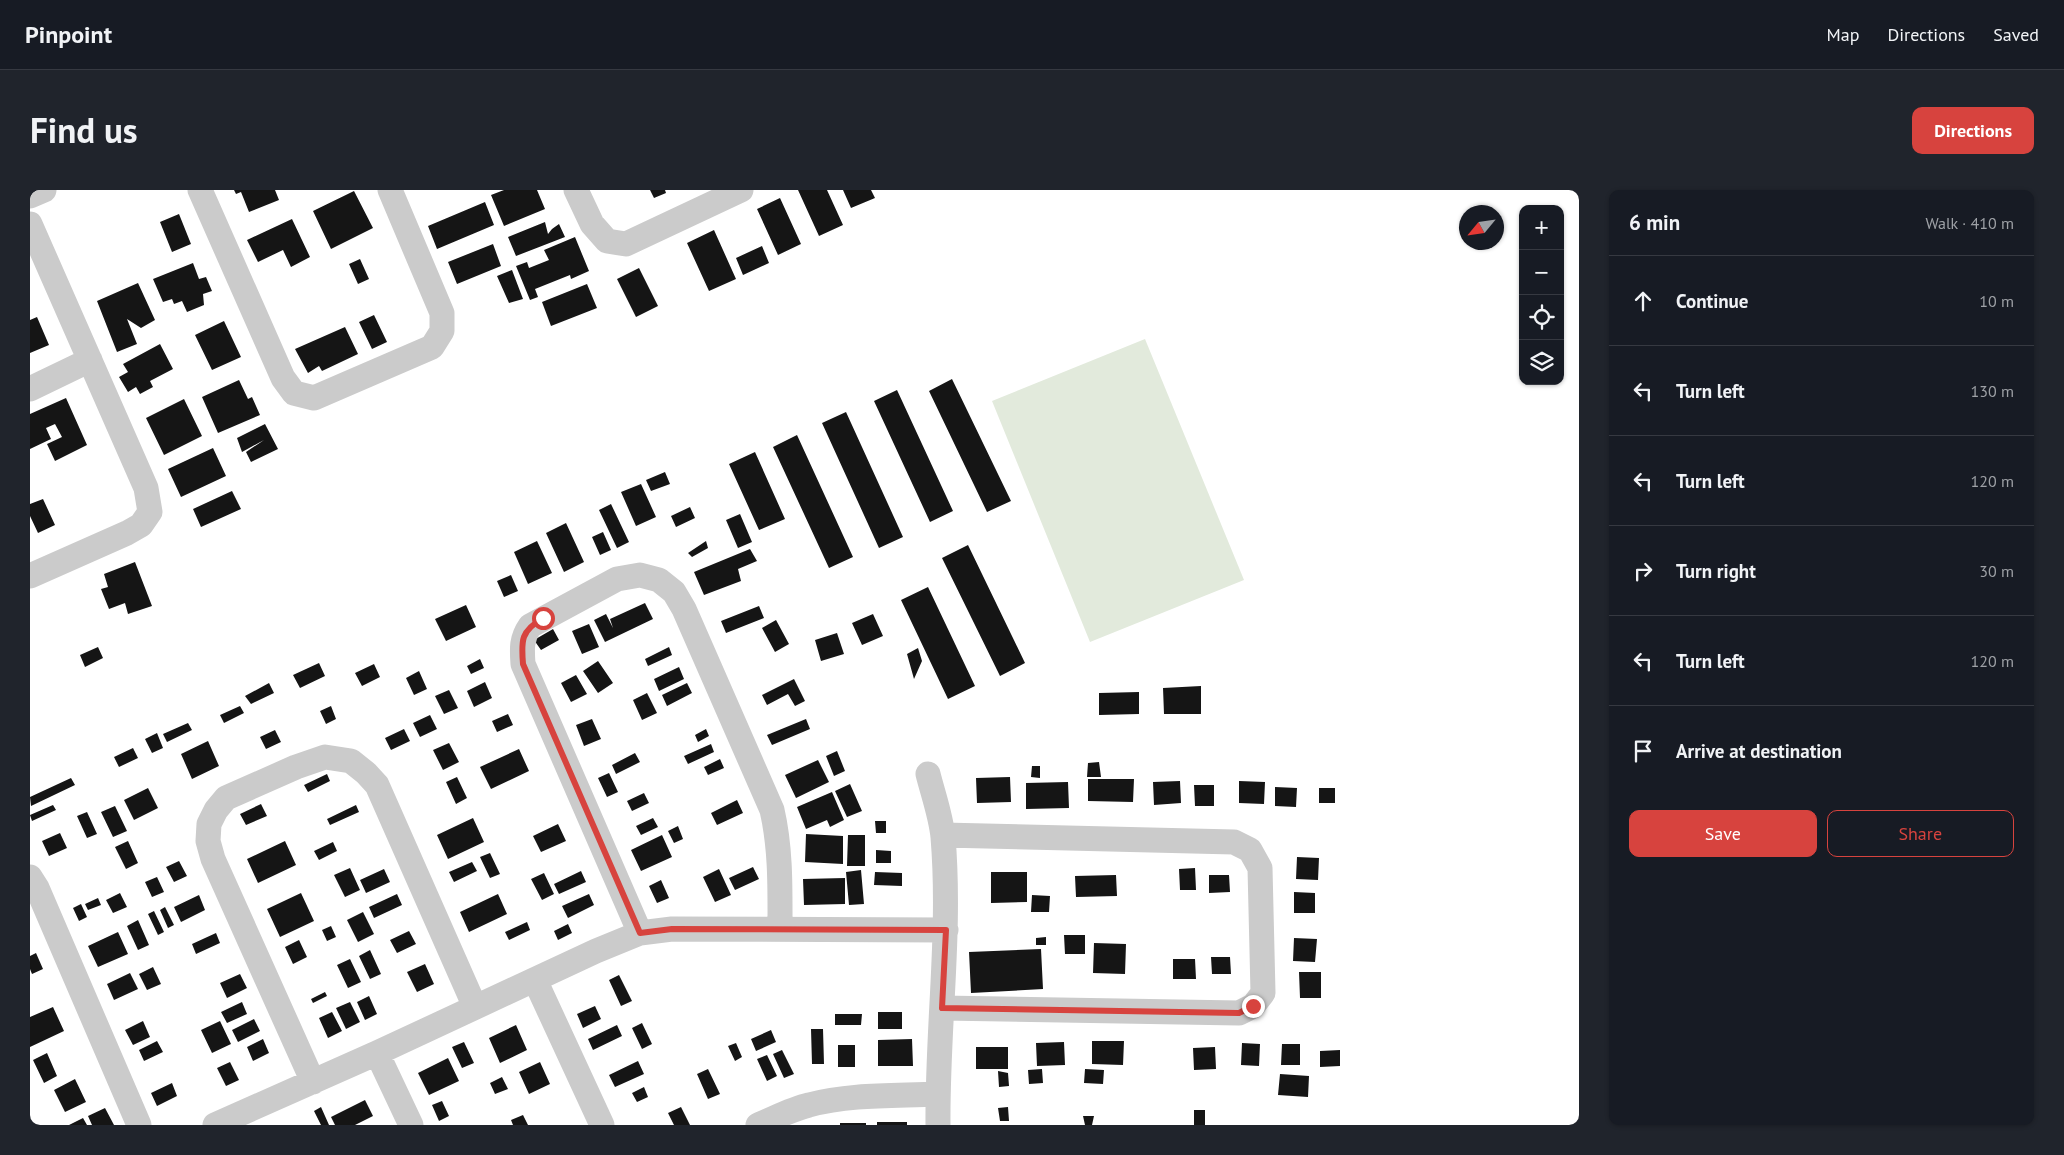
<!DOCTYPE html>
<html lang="en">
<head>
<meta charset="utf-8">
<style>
	body { margin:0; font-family:"PT Sans",sans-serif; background:#20242c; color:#f1f3f6 }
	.controls { position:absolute; right:15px; top:15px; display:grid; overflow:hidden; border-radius:10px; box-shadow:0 1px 4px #0004 }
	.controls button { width:45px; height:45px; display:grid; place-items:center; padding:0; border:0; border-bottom:1px solid #363941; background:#171b24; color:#f1f3f6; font:25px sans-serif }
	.compass { position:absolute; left:1429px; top:15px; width:45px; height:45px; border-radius:50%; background:#171b24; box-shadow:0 1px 4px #0004; rotate:241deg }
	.stop { position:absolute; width:15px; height:15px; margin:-11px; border:4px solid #d7433e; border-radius:50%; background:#fff }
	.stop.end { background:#d7433e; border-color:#fff; box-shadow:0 1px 5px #0008 }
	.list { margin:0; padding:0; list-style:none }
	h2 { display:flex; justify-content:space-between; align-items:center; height:65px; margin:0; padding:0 20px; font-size:21px }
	h2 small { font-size:16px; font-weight:400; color:#9ea1a6 }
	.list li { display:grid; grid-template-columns:32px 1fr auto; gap:15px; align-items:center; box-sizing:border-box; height:90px; padding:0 20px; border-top:1px solid #363941 }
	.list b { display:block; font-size:19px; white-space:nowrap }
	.list em { font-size:16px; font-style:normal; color:#9ea1a6 }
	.actions { display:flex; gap:10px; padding:15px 20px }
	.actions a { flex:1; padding:11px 0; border:1px solid #d7433e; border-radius:10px; text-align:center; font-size:18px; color:#d7433e }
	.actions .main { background:#d7433e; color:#fff }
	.icon { flex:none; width:28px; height:28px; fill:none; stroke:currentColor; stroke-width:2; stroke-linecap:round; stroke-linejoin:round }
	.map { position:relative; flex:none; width:1549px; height:935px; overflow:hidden; border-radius:10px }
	header { display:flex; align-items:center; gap:30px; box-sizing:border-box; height:70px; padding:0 25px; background:#171b24; border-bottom:1px solid #363941 }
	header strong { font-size:24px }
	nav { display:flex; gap:28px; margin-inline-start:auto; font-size:18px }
	.intro { display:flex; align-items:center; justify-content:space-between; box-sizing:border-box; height:120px; padding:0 30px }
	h1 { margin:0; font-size:35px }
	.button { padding:12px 22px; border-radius:10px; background:#d7433e; color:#fff; font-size:18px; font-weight:700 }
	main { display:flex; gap:30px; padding:0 30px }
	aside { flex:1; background:#171b24; border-radius:10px; box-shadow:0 1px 4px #0004 }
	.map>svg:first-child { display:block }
	.green { fill:#e2eadc }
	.building { fill:#151515 }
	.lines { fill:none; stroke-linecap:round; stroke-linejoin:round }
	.minor { stroke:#cbcbcb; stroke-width:25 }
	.route { stroke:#d7433e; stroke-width:6 }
</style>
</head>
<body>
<header>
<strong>Pinpoint</strong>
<nav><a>Map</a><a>Directions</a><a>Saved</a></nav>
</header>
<div class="intro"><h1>Find us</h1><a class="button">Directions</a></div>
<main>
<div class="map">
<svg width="1549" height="935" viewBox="0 0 1549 935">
	<rect width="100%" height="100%" fill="#fff"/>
	<path class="green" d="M1115,149l99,241 -154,62 -98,-241z"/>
	<path class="building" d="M204,0h41l4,10 -30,12 -8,-20 -5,2z
		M474,0h33l8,19 -41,17 -13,-31z
		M620,0h15l1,3 -12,5z
		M768,0h29l16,35 -24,11z
		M813,0h28l4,8 -24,10z
		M324,1l19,37 -42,21 -18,-38z
		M750,8l21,46 -23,11 -21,-46z
		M455,12l9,23 -57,24 -9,-23z
		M149,24l12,30 -19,8 -12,-30z
		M262,29l18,38 -19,10 -8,-17 -25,12 -11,-22z
		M515,32l3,12 4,-5 7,-5 6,13 -49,19 -8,-19z
		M684,40l22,49 -27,12 -22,-48z
		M545,47l14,34 -18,8 -1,-4 -35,14 3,8 -8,3 -14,-34 11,-4 2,6 20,-8 -5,-10z
		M463,54l8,22 -44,18 -9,-22z
		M732,56l7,17 -26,12 -7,-17z
		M330,69l9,20 -11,5 -9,-20z
		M163,73l6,16 7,-2 6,14 -9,3 1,11 -17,7 -5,-11 -8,3 -2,-5 -9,3 -10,-23z
		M609,78l19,38 -22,11 -19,-38z
		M482,80l11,29 -14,4 -12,-27z
		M108,93l17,37 -14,8 -14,-9 10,25 -20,8 -20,-51z
		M557,94l10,24 -46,18 -9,-24z
		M344,125l13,27 -15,7 -13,-27z
		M7,127l12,28 -19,8v-33z
		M194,131l17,36 -29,13 -17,-35z
		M315,137l13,27 -36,17 -3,-5 -11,7 -13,-24z
		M130,154l13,25 -23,12 3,6 -13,7 -4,-7 -8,5 -9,-15 9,-5 -5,-8z
		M922,189l59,122 -24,11 -58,-121z
		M209,190l9,19 4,-2 8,18 -42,18 -16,-36z
		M867,200l56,121 -23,11 -56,-121z
		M36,208l21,47 -32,16 -8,-17 15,-7 -7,-13 -9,4 5,11 -21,10v-35z
		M154,209l18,37 -38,19 -18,-37z
		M816,222l57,125 -24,11 -57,-125z
		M235,234l13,25 -27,13 -5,-10 18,-12 -22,12 -5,-14z
		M767,245l56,122 -24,11 -56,-121z
		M183,258l13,28 -45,21 -13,-28z
		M725,262l30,67 -26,11 -30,-66z
		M635,282l5,12 -19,7 -5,-11z
		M611,294l15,33 -20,9 -15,-34z
		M202,301l9,18 -40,18 -8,-18z
		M13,309l12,26 -17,8 -8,-17v-12z
		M581,314l18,38 -12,6 -18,-38z
		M660,317l5,11 -19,9 -5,-11z
		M710,324l12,28 -14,6 -12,-28z
		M536,333l18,39 -20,10 -18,-39z
		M573,342l8,18 -11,5 -8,-18z
		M507,351l15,32 -24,11 -14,-32z
		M676,351l2,7 -16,9 -4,-4z
		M938,355l57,118 -25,13 -58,-118z
		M720,359l7,12 -19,8 3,12 -37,14 -10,-23z
		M105,372l17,44 -24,8 -3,-11 -16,6 -8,-20 7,-2 -4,-13z
		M481,385l7,16 -14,6 -7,-16z
		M898,397l47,99 -27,13 -47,-99z
		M615,413l8,16 -48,23 -11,-22 12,-6 7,14 -3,-9z
		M436,415l10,22 -30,14 -11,-22z
		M729,416l5,12 -38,15 -5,-12z
		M843,424l10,22 -21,9 -10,-22z
		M746,430l13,24 -14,8 -13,-24z
		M559,434l10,23 -17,7 -10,-23z
		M523,439l6,11 -18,10 -7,-10z
		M807,443l7,21 -23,7 -6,-21z
		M68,457l5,11 -18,9 -5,-12z
		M639,457l3,8 -24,11 -3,-7z
		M888,458l4,13 -8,18 -7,-25z
		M450,469l4,9 -13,6 -4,-8z
		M568,471l15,22 -15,10 -15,-22z
		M289,473l6,13 -25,12 -7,-13z
		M344,474l6,13 -18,9 -7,-13z
		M649,477l5,12 -25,12 -5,-12z
		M389,481l8,18 -13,6 -8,-17z
		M546,485l11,19 -16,8 -10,-19z
		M764,489l11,22 -10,5 -7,-12 -21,11 -5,-10z
		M455,492l7,16 -18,9 -7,-16z
		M239,493l5,10 -23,11 -6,-8z
		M657,493l5,10 -25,13 -5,-11z
		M1171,496v28h-37l-1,-26z
		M419,500l9,18 -14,6 -9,-18z
		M1109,502v22l-40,1v-22z
		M617,503l10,20 -15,7 -9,-20z
		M210,516l4,7 -20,10 -4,-8z
		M301,516l5,13 -10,5 -6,-13z
		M478,524l5,11 -16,7 -5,-11z
		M400,525l7,14 -17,8 -7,-14z
		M562,529l9,20 -17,7 -8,-21z
		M776,529l4,10 -38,16 -5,-10z
		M158,533l4,7 -25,12 -4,-8z
		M374,539l6,12 -19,9 -6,-12z
		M676,539l3,7 -11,6 -3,-7z
		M245,540l6,12 -15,7 -6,-12z
		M127,543l6,15 -11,5 -7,-14z
		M178,551l11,25 -27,13 -11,-25z
		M419,553l10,19 -16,8 -10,-20z
		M681,554l3,8 -26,12 -4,-8z
		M103,558l5,10 -19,9 -5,-10z
		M489,559l10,22 -38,18 -11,-22z
		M807,561l8,20 -11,5 -8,-20z
		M605,563l5,9 -24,12 -4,-9z
		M690,569l4,9 -16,7 -4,-8z
		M788,570l11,22 -33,16 -11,-23z
		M1069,572l2,15h-14l1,-14z
		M1002,576h8v12l-9,-1z
		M579,583l9,19 -11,5 -9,-19z
		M297,584l3,7 -22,11 -4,-7z
		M427,587l10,21 -11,6 -10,-22z
		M980,587l1,25 -34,1 -1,-25z
		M41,588l4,7 -44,21 -1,-9z
		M1058,589h46l-1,23 -45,-1z
		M1150,591l1,22 -27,2 -1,-23z
		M1209,591l26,1 -1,22 -25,-1z
		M1038,592l1,26 -43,1v-26z
		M820,594l12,27 -15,6 -12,-26z
		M1164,595h20v21h-19z
		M1245,597l22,1 -1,19 -21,-1z
		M118,598l10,20 -24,12 -10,-20z
		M1289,598h16v15h-16z
		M802,602l12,28 -14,7 -3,-7 -21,9 -9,-22z
		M614,603l5,10 -17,8 -5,-10z
		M707,610l6,13 -26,12 -6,-12z
		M231,614l6,12 -21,9 -6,-11z
		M23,615l3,5 -24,11 -2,-6z
		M326,615l3,7 -29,13 -3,-6z
		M85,616l12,25 -14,6 -12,-25z
		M57,622l10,22 -10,4 -10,-22z
		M443,628l11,24 -36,17 -11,-24z
		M623,628l5,9 -17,8 -5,-9z
		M845,631h11v12h-10z
		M528,634l8,17 -25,11 -8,-16z
		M648,636l5,13 -9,4 -6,-12z
		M30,643l7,15 -18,8 -7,-15z
		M776,644l37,2v28l-38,-2z
		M632,645l10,22 -31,14 -10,-21z
		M818,645h17v31h-18z
		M98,651l10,22 -12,6 -11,-22z
		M255,651l11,24 -38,18 -11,-24z
		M303,652l4,9 -18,9 -5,-9z
		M846,660l15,1v12h-15z
		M460,663l10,21 -10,4 -10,-21z
		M1267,667l22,1 -1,22 -22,-1z
		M149,671l8,15 -13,6 -8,-15z
		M442,672l5,9 -23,11 -5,-10z
		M723,677l6,12 -24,11 -6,-12z
		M320,678l10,22 -15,7 -11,-22z
		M1165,678l1,22h-16l-1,-21z
		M354,679l6,13 -24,11 -6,-13z
		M689,679l12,26 -16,7 -12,-25z
		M831,680l3,34 -15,1 -3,-33z
		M551,681l5,11 -27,12 -5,-10z
		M845,682l27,1v13l-28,-1z
		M961,682h36v30l-36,1z
		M514,683l10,21 -12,6 -11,-21z
		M1086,685l1,21 -41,1 -1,-21z
		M1179,685h20l1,17 -21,1z
		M127,687l7,15 -12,5 -7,-15z
		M815,688v26l-41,1 -1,-26z
		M631,690l8,18 -12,5 -8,-17z
		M1264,702l21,1v20h-21z
		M90,703l7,14 -14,6 -7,-13z
		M271,703l13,28 -34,16 -13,-28z
		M367,704l5,11 -28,13 -5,-11z
		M468,704l9,20 -38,18 -9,-20z
		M559,704l5,11 -26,13 -6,-12z
		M169,705l6,15 -24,12 -7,-15z
		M1002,705l18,1 -1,16h-18z
		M68,708l3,7 -13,5 -3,-6z
		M51,714l6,13 -8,4 -6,-13z
		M135,717l9,18 -6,3 -8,-18z
		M124,721l10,21 -6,3 -10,-21z
		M333,722l11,22 -16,8 -11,-22z
		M108,730l11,25 -11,5 -11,-24z
		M497,732l3,8 -21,10 -4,-8z
		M538,734l4,9 -14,7 -4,-9z
		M301,736l5,11 -9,4 -5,-11z
		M379,741l7,13 -19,9 -7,-13z
		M88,742l10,22 -30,13 -10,-21z
		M186,743l4,10 -24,11 -4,-10z
		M1034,745h21v19h-20z
		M1016,747v8h-10v-7z
		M1264,748l23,1 -2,23 -22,-1z
		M269,750l8,17 -14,7 -8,-17z
		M1064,753l32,1 -1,30 -32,-1z
		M1011,759l2,40 -72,4 -2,-41z
		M340,760l11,24 -11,5 -11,-23z
		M6,763l7,16 -11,5 -2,-5v-13z
		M1181,767h19l1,17h-19z
		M320,769l11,23 -13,6 -11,-23z
		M1143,769h22l1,20h-23z
		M395,774l9,20 -17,8 -10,-20z
		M123,777l8,17 -14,6 -8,-16z
		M1269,782h22v26h-21z
		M100,783l8,16 -24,11 -7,-16z
		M210,784l7,14 -20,10 -7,-15z
		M589,785l13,26 -11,5 -12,-26z
		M295,802l2,4 -14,7 -2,-4z
		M339,806l8,18 -12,6 -8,-18z
		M212,812l5,12 -20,9 -6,-11z
		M320,812l10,20 -14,7 -10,-21z
		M565,816l6,13 -18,9 -6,-14z
		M23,817l11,24 -34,16v-30z
		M302,822l10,19 -14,7 -9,-20z
		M848,822h24v17h-24z
		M805,824h27l-1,11h-26z
		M224,829l6,12 -22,11 -6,-12z
		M113,831l7,16 -17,8 -8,-15z
		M190,831l11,23 -19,9 -11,-23z
		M612,833l10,21 -10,5 -10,-21z
		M486,835l11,25 -27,13 -11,-25z
		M587,835l5,11 -29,14 -5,-11z
		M781,839h12l1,35h-12z
		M741,840l5,12 -20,9 -5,-12z
		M233,849l6,14 -16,8 -6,-14z
		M882,849l1,27h-35v-26z
		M127,851l6,11 -19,9 -5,-11z
		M1062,851h32l-1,24 -31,-1z
		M434,852l10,21 -12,5 -10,-21z
		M1034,852l1,23 -28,1 -1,-23z
		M706,853l6,14 -7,4 -7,-15z
		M1212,853l18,1 -1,22 -18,-1z
		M1252,854h18v21h-19z
		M808,855h17v22h-17z
		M946,857h32v22h-32z
		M1185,857l1,22 -22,1 -1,-22z
		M752,860l12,24 -10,4 -11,-24z
		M1310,860v16l-20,1v-16z
		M17,863l10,23 -13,7 -11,-23z
		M737,865l10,21 -10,5 -10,-22z
		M418,868l11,23 -30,14 -11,-22z
		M608,871l6,13 -29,13 -6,-12z
		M200,872l9,18 -13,6 -9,-18z
		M510,872l10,22 -21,10 -10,-22z
		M678,879l12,25 -12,5 -11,-25z
		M1012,879l1,14 -14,1 -1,-14z
		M1055,879l19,1 -1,14 -19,-1z
		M968,881l10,2 1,13 -10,1z
		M1250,884l29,2 -1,21 -30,-2z
		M472,887l6,12 -13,5 -5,-11z
		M45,889l11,23 -21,10 -11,-22z
		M142,893l5,13 -20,10 -6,-13z
		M614,897l4,10 -11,5 -5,-9z
		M335,910l8,16 -18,9h-20l-4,-8z
		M412,911l7,15 -10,5 -7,-16z
		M291,917l8,18h-8l-7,-14z
		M651,917l9,18h-16l-6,-12z
		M978,917l1,14h-9l-2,-13z
		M75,918l9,17h-22l-4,-9z
		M1164,920h11v15h-11z
		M493,925l5,10h-15l-2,-5z
		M1053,926h11l-2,9h-7z
		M53,928l4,7h-18z
		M847,932h30v3h-30z
		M810,933h26v2h-26z"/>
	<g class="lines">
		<path class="minor" d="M170,0l83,188 11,15 20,5 118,-51 10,-16v-18l-52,-123
			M546,0l16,34 15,17 19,3 115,-54
			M0,6l14,-6
			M0,34l116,264 4,24 -9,13 -14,8 -97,43
			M0,199l60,-29
			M898,584c5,20 13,42 15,63 8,96 -6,192 -5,288
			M0,687l7,11 102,237
			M610,743l-117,-269c-1,-15 -2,-25 7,-38l87,-47 23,-4 19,5 15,12 10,17 88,201c9,39 8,79 8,119
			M505,790l67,145
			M912,818l297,5 14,-7 10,-13 -3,-125 -10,-18 -16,-8 -291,-7
			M347,863l34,72
			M283,892l-100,-223 -5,-18 1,-17 7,-14 10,-12 70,-31 29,-10 26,4 15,12 11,12 98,222
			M185,935l162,-72 219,-102 44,-18 32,-4 274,1
			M728,935c17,-7 34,-16 51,-20 41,-11 86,-9 128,-11"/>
	</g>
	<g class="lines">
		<path class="route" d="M513,428c-22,13 -22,22 -20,46l117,269 32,-4 274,1 -4,78 297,5 14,-7"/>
	</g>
</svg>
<div class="controls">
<button>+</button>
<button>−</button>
<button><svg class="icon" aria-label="locate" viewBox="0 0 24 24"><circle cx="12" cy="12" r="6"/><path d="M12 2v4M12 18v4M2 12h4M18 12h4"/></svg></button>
<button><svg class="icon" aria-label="layers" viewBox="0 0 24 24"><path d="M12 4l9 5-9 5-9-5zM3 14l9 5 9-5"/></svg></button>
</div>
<svg class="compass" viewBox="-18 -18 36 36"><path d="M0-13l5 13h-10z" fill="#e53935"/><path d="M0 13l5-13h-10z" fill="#9ea1a6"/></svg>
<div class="stop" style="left:513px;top:428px"></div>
<div class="stop end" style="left:1223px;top:816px"></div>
</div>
<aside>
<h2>6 min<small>Walk · 410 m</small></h2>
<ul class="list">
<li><svg class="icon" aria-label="ahead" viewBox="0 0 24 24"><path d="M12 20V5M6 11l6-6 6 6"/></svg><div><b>Continue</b></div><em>10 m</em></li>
<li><svg class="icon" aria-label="left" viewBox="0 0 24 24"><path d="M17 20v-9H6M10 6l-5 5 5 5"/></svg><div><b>Turn left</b></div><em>130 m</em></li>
<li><svg class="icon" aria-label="left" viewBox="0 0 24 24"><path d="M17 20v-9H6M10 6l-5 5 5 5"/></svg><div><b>Turn left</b></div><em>120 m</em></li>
<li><svg class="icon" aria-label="right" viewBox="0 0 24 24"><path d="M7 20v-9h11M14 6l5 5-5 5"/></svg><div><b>Turn right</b></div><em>30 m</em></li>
<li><svg class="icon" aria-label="left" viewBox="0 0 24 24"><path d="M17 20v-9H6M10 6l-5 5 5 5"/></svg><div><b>Turn left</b></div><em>120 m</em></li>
<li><svg class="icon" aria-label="arrive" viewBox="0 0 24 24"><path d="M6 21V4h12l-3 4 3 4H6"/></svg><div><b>Arrive at destination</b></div></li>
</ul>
<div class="actions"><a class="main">Save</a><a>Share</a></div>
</aside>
</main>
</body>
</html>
